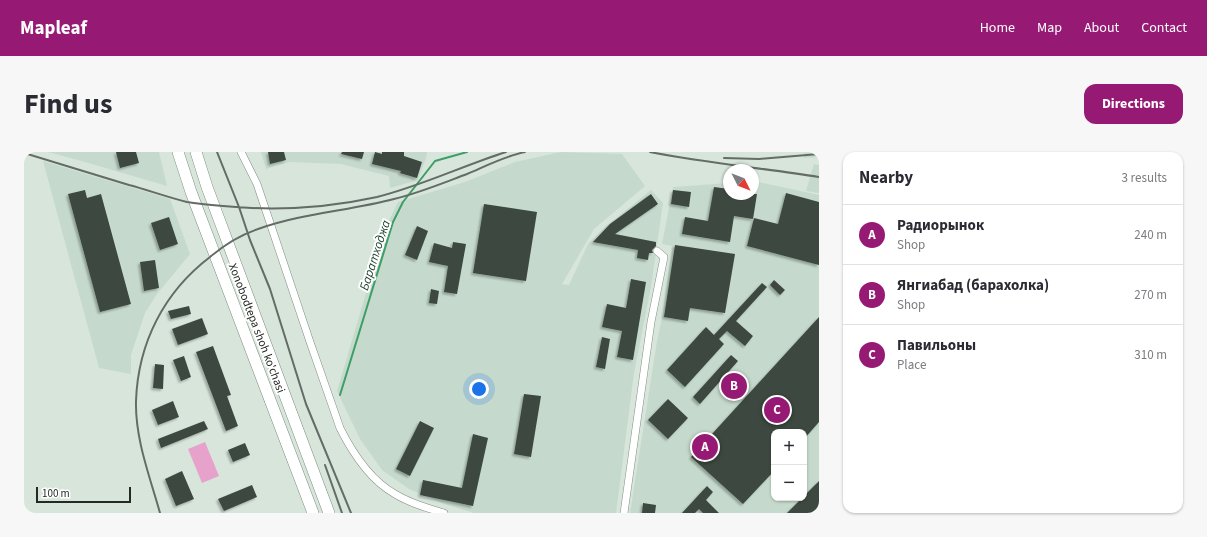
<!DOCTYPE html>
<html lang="en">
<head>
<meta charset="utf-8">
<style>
	body { margin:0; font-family:"Source Sans 3",sans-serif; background:#f7f7f7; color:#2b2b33 }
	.controls { position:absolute; right:12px; bottom:12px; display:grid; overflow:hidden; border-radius:8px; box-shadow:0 1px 3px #0004 }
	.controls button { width:36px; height:36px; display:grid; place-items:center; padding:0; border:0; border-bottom:1px solid #e1e1e2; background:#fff; color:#2b2b33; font:20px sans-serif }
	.compass { position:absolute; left:699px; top:12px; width:36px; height:36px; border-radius:50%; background:#fff; box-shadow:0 1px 3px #0004; rotate:132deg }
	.scale { position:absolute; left:12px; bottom:10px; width:95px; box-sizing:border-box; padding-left:4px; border:2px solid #242925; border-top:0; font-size:11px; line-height:14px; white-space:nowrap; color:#242925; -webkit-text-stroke:3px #fff; paint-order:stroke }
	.you { position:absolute; left:455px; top:237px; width:14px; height:14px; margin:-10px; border:3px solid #fff; border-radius:50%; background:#1a73e8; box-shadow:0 0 0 6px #1a73e833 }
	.badge { display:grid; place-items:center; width:26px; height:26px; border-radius:50%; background:#961a74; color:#fff; font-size:13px; font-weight:700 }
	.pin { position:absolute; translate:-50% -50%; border:2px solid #fff; box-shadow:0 1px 4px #0006 }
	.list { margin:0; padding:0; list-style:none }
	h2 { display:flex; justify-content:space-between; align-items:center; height:52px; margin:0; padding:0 16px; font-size:17px }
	h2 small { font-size:13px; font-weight:400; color:#7c7c81 }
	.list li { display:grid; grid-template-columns:26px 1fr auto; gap:12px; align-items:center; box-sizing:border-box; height:60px; padding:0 16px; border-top:1px solid #e1e1e2 }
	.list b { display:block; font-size:15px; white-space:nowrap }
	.list p { margin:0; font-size:13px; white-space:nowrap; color:#7c7c81 }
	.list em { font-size:13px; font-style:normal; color:#7c7c81 }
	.map { position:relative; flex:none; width:795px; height:361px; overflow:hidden; border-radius:12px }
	header { display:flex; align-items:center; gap:24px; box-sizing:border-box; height:56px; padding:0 20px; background:#961a74; color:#fff }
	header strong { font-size:19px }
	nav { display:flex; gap:22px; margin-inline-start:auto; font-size:14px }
	.intro { display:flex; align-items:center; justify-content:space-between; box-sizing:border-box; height:96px; padding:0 24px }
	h1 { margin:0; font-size:28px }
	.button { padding:10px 18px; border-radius:12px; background:#961a74; color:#fff; font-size:14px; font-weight:700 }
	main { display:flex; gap:24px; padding:0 24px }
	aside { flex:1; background:#fff; border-radius:12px; box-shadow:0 1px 3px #0004 }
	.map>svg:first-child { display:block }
	.built { fill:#c5dacc; fill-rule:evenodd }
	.green { fill:#e7a2cc }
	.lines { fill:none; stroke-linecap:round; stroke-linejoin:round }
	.stream { stroke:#3d9e68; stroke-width:2 }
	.building { fill:#3c4840; filter:url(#shadow) }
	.minor-casing { stroke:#808d84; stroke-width:8 }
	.highway-casing { stroke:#808d84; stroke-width:12 }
	.minor { stroke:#fff; stroke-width:7 }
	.highway { stroke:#fff; stroke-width:11 }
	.rail { stroke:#636c65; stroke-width:2 }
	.labels { text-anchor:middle; stroke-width:4; stroke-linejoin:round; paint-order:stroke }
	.street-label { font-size:12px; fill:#242925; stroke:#fff }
	.water-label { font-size:13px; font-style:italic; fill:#163e27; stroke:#fff }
</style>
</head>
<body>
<header>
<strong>Mapleaf</strong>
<nav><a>Home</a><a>Map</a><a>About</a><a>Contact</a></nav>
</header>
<div class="intro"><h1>Find us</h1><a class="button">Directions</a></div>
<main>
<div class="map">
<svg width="795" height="361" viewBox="0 0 795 361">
	<defs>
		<filter id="shadow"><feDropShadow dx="-2" dy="2" stdDeviation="1" flood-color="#0004"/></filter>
	</defs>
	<rect width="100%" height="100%" fill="#d7e5db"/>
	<path class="built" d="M24,0h111l8,34 -89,-26z
		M237,0h166l-1,6 -8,22 -28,8 -1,-12 -48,-12 -52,-2 -23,7z
		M537,0l61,2 23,32 -51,43 -32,55 7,1 19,-41 16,-16 47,-38 12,13 -12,84 -17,86 -18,140h-142l-30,-9 -35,-15 -27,-19 -22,-31 -23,-48 48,-162 13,-27 67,-20 50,-20z
		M795,0v5l-15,1v-5z
		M19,9l127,38 20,55 -33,40 -12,19 -14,42v19l-32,-6z
		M790,12l5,1v28l-13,-2z
		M734,30l61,13v318h-189l27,-172 5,-23 10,-72 -10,-2 11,-57 56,-4v11h24v-11zM750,280h30v66h-30z"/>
	<path class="green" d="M181,290l14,34 -17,7 -14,-34z"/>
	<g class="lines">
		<path class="stream" d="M316,243l53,-173 10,-20 32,-41 32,-9"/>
	</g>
	<path class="building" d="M92,0h20l3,11 -19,5z
		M244,0h16l2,8 -16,4z
		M318,0h22l-2,7 -21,-5z
		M351,0l7,2v-2h22v4l18,6 -5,16 -17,-5 1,-2 -29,-7z
		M690,35l15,2v5h28l-4,25 -19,-3 -4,26 -48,-8 3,-17 23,4z
		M61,38l2,8 14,-4 30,110 -31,8 -32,-118z
		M649,38l18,2 -2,15 -18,-3z
		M762,41l33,9v63l-72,-19 7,-28 24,6z
		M627,42l7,10 -43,30 41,8v4l-4,4 1,3h-4l-1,7 -11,-2 1,-8 -45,-8 17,-18z
		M460,52l53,8 -11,69 -53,-8z
		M145,65l9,27 -18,6 -9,-27z
		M393,74l11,5 -11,29 -12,-5z
		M429,90l13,2 -9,50 -13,-2 4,-26 -19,-4 5,-19 18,5z
		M651,93l60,9 -10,59 -35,-5 -2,13 -24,-4z
		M131,108l4,28 -15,3 -4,-29z
		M607,127l15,3 -13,78 -16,-3 5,-26 -20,-4 5,-23 19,4z
		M750,128l11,10 -5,5 -10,-10z
		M738,131l5,4 -31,34 17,15 -8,10 -18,-15 -8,8 5,5 -39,43 -18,-17 39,-43 8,8z
		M407,137l8,2 -2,13 -8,-1z
		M165,154l2,8 -20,5 -3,-8z
		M795,165v105l-15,17v-7h-30v39l-31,33 -52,-47z
		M178,166l6,16 -30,11 -6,-16z
		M578,185l8,2 -5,30 -9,-2z
		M189,194l18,49 -4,1 11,30 -12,5 -30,-79z
		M707,203l7,6 -38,43 -7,-7z
		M160,204l7,21 -10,4 -8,-21z
		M131,212l9,1 -1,24 -10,-1z
		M500,242l17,2 -10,61 -17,-3z
		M644,247l20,19 -20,21 -20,-19z
		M149,249l6,16 -21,8 -6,-15z
		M180,269l4,8 -47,19 -3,-9z
		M396,269l14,7 -24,48 -14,-7z
		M449,282l15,4 -15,68 -53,-11 3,-15 39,8z
		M221,291l5,12 -17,7 -5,-12z
		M158,319l12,28 -18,7 -11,-27z
		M795,329v32h-32l15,-15h2v-2z
		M228,333l5,12 -33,14 -6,-12z
		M683,334l6,6 -7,8 13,13h-16l-4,-4 -4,4h-13z
		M619,351l13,2 -1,8h-13z"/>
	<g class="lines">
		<g class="minor-casing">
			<path id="minor" d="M217,0l16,32 52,155 31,89c12,24 30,52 55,66 15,9 32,14 49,19
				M600,361l27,-191 13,-65 -7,-6"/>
		</g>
		<g class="highway-casing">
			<path id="highway" d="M154,0l13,40 122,321
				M172,0l11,35 122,326"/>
		</g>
		<use href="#minor" class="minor"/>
		<use href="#highway" class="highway"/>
		<path class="rail" d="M193,0l22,55 11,33 20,49 36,115 45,109
			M626,0c56,11 113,16 169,25
			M0,1c35,11 70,21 105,32 19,5 38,12 58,17 12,2 24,3 36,4 51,5 104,2 154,-9 44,-11 85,-31 129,-45
			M700,6l35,1 60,-5
			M301,313l17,48
			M136,361c-10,-36 -25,-74 -24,-112 2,-58 28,-109 74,-144 14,-12 30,-22 48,-28 44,-16 91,-18 136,-30 25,-6 49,-16 73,-25 19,-8 38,-18 58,-22"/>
	</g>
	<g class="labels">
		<g class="street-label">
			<text transform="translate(233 176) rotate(69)" y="4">Xonobodtepa shoh ko'chasi</text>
		</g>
		<g class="water-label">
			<text transform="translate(350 103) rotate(-72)" y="5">Баратходжа</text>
		</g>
	</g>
</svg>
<div class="controls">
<button>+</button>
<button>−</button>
</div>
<svg class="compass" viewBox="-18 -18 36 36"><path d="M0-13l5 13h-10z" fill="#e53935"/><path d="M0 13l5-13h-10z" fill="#7c7c81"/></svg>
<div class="scale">100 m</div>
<div class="you"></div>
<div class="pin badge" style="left:681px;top:295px">A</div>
<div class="pin badge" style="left:710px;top:234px">B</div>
<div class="pin badge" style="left:753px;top:258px">C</div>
</div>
<aside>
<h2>Nearby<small>3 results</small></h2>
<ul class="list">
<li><span class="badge">A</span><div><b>Радиорынок</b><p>Shop</p></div><em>240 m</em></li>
<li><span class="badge">B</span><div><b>Янгиабад (барахолка)</b><p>Shop</p></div><em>270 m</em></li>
<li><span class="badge">C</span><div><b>Павильоны</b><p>Place</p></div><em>310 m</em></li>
</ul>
</aside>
</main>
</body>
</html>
